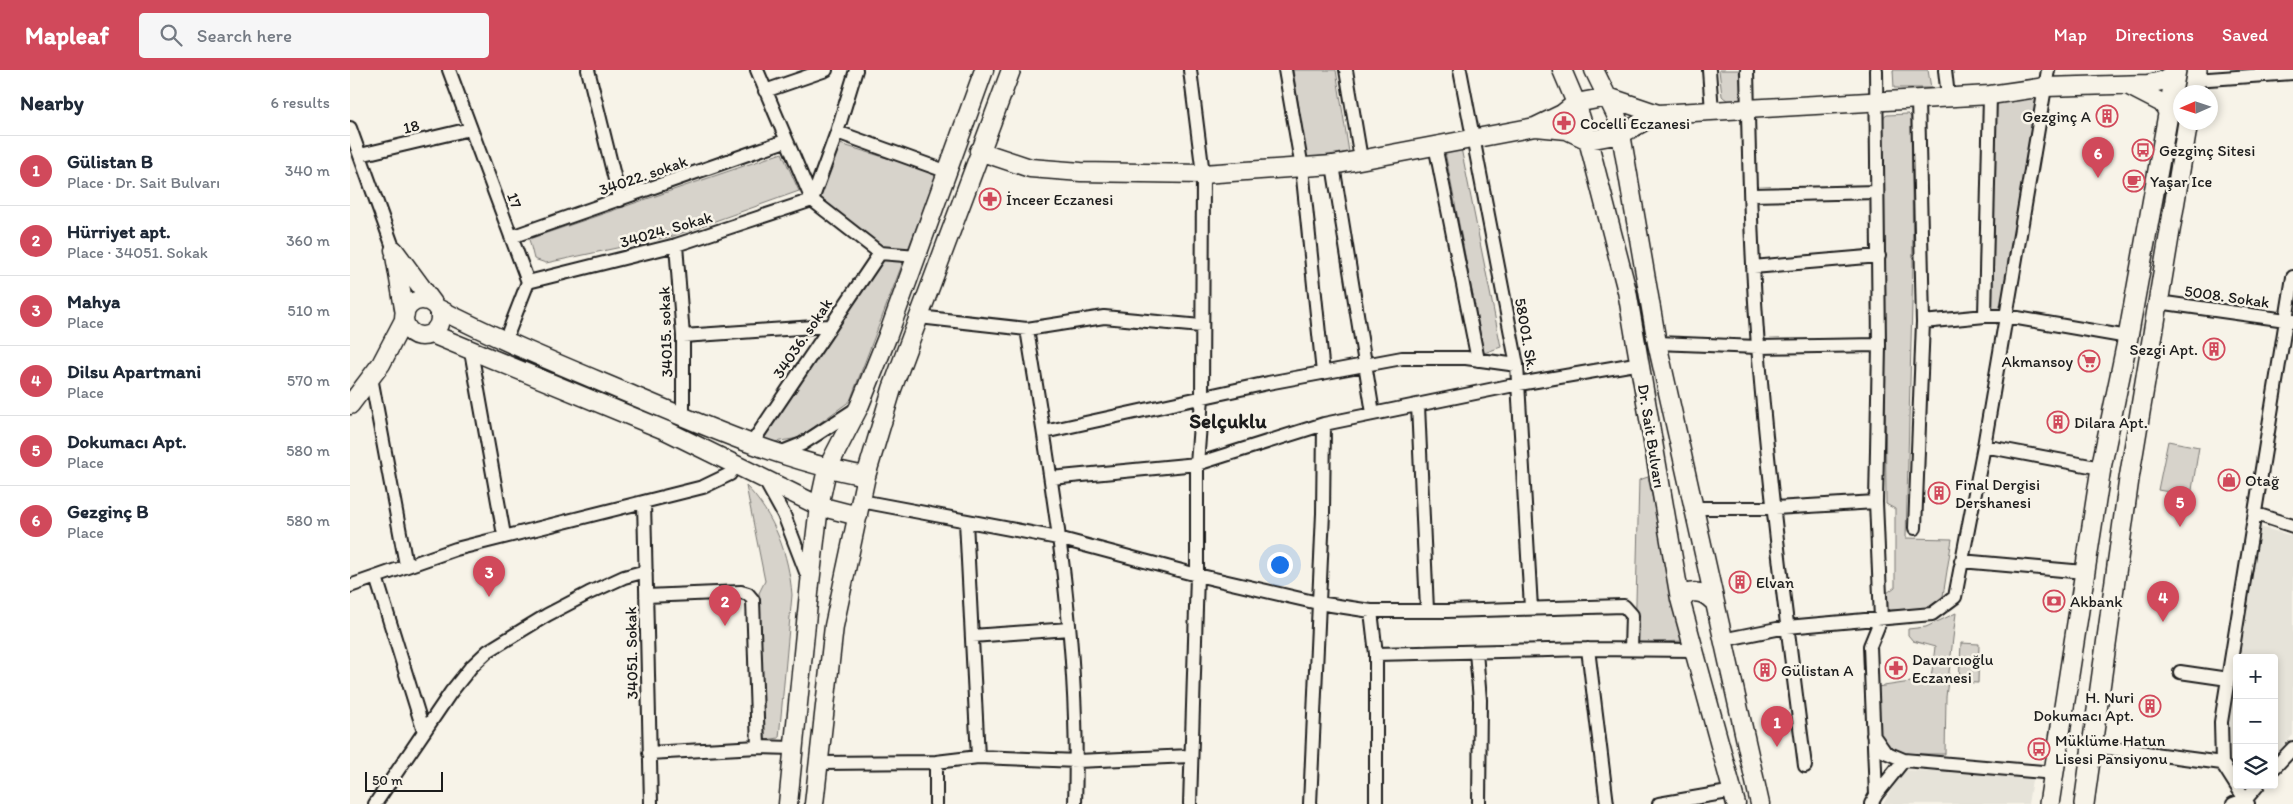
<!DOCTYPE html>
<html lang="en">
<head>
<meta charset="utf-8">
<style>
	body { margin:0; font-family:Itim,sans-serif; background:#f6f6f7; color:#1f2937 }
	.controls { position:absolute; right:15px; bottom:15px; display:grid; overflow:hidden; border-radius:5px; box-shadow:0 2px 8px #0003 }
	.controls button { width:45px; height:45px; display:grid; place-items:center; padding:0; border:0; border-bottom:1px solid #e0e1e3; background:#fff; color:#1f2937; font:25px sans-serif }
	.compass { position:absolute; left:1823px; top:15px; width:45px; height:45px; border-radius:50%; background:#fff; box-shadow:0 2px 8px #0003; rotate:267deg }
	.scale { position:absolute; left:15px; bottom:12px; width:78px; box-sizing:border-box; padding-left:5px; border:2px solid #1c1c1c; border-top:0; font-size:14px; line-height:18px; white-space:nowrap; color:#1c1c1c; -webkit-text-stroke:4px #f7f3e8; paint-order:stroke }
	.you { position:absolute; left:929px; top:494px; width:18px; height:18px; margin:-12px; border:4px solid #fff; border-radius:50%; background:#1a73e8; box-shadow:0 0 0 8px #1a73e833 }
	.badge { display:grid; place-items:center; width:32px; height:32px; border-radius:50%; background:#d1495b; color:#fff; font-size:16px; font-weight:700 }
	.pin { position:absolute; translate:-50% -41px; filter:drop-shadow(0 1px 2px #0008) }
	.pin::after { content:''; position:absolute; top:26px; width:18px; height:15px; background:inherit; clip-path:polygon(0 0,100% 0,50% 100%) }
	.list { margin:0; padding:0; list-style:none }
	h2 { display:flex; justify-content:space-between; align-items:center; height:65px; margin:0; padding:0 20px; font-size:21px }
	h2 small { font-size:16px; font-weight:400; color:#747a83 }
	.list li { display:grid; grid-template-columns:32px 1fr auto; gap:15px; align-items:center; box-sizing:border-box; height:70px; padding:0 20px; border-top:1px solid #e0e1e3 }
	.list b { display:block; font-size:19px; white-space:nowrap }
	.list p { margin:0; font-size:16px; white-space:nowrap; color:#747a83 }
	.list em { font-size:16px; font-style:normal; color:#747a83 }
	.icon { flex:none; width:28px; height:28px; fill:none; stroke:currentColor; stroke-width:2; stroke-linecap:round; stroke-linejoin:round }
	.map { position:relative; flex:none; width:1943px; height:734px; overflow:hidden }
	header { display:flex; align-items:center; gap:30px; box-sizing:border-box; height:70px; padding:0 25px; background:#d1495b; color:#fff }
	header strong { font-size:24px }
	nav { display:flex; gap:28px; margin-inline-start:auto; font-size:18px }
	.search { width:350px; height:45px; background:#f6f6f7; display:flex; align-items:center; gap:12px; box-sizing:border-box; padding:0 18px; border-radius:5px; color:#747a83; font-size:19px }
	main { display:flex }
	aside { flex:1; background:#fff }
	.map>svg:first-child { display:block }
	.built { fill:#e6e3d9 }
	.green { fill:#d7d3cb; stroke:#7a7874 }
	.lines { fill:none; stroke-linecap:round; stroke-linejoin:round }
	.street-casing { stroke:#1c1c1c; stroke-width:16 }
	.secondary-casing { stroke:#1c1c1c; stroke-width:21 }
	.primary-casing { stroke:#1c1c1c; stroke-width:22 }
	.street { stroke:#f7f3e8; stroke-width:12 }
	.secondary { stroke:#f7f3e8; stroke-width:18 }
	.primary { stroke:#f7f3e8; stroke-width:19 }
	.labels { text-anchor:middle; stroke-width:5; stroke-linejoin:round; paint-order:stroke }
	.poi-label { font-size:16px; fill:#1c1c1c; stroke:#f7f3e8; text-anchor:start }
	.street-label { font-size:16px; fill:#1c1c1c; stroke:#f7f3e8 }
	.district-label { font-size:21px; font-weight:bold; fill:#1c1c1c; stroke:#f7f3e8 }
</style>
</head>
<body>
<header>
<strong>Mapleaf</strong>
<div class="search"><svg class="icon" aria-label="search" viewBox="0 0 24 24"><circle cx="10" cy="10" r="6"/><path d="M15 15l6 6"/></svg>Search here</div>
<nav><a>Map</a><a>Directions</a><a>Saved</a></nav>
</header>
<main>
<aside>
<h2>Nearby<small>6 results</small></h2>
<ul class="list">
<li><span class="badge">1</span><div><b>Gülistan B</b><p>Place · Dr. Sait Bulvarı</p></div><em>340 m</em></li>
<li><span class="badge">2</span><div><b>Hürriyet apt.</b><p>Place · 34051. Sokak</p></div><em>360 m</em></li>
<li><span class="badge">3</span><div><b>Mahya</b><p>Place</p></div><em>510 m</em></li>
<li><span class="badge">4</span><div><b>Dilsu Apartmani</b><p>Place</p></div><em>570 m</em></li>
<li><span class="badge">5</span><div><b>Dokumacı Apt.</b><p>Place</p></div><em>580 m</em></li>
<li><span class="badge">6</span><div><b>Gezginç B</b><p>Place</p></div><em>580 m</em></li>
</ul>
</aside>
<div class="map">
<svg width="1943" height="734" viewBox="0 0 1943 734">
	<rect width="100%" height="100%" fill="#f7f3e8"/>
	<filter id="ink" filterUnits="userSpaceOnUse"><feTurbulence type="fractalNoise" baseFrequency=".02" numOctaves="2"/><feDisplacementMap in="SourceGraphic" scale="10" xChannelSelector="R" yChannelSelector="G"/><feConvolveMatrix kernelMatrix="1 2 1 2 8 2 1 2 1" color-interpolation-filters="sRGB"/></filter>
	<g filter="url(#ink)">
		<path class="built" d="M1910,457l33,9v199l-19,21v-98h-37z
			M1887,592v99l-10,-22v-20z
			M1553,700l130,4 -5,30h-145z"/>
		<path class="green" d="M943,0h43l13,82 -42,6z
			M1369,0h20l3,31c-9,2 -14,1 -20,-5z
			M1543,0h35l3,18h-37z
			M1695,17l-39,229h-21l5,-221z
			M1558,44l3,3 2,147 -7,274 46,1 -9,57c-11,18 -35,13 -55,14l-1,-17 8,-6v-78l-9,-5 -3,-386 4,-3z
			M490,74l97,29 -87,228 -51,37 -31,5 -6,-6 118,-184 -68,-53z
			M1111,78l40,199 -17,6 -39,-201z
			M432,83l17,38 -126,45 -127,27 -12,-4 -5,-20z
			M1818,371l31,6 -8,49 -33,-6z
			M1298,407l35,164 -48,2 4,-163z
			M396,416c28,28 43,69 46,109l-13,143 -14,2 -6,-147 6,-12z
			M1606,543l-10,84 -1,57h-42l-14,-5 -12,-18v-44l54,-8 4,-32 -22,-6 -5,-6v-6l18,-2z
			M1611,573l18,1 -1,39 -19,-1z"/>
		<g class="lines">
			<g class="street-casing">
				<path id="street" d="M99,0l79,212 -23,59
					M238,0l32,130
					M407,0l55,130 68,53 37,3
					M935,0l17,98 21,205
					M996,0l15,89
					M1110,0l57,295 14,243
					M1359,0l3,41
					M1397,0c2,92 4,184 11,276 11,140 29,280 47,420
					M1526,0l3,275 -3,157 5,117 -11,27 6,149
					M1595,0l3,26
					M1845,10l98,-7
					M415,21l61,-21
					M0,58l44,122
					M487,62l111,40
					M1085,75l43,215
					M10,85l110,-26
					M983,95l40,248
					M1401,125l126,-3
					M462,130l25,-68 19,-62
					M161,167l274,-96
					M326,175l7,91v81
					M1403,197l126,-11
					M178,212l148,-37 136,-45
					M1808,232l135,19
					M1635,246l5,-221
					M569,247l108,12c25,156 54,316 48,475
					M1573,252l62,-6h21l122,21
					M677,259l77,-12 97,9
					M333,266l146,-10
					M1307,273l101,4 121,-2
					M121,281l33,184
					M21,307l35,188
					M1068,335l9,205
					M694,362l224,-49 134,-25h64l51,7
					M402,373l128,-190
					M1634,376l117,22
					M427,384l25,-10 57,-37
					M413,407l21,38 25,65
					M701,408l146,-14 127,-40 195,-40 122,-21
					M511,431l197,37 139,37 121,28 53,8h76l177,-5 8,9 -1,34
					M294,432l7,302
					M1345,438h80l101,-6
					M1906,444l37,12
					M616,451l12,236
					M1565,458l8,-206 -5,-223
					M1611,491l123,11
					M26,507l48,155
					M0,516l106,-37 247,-62 27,-13 5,-11
					M296,526l95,-4 7,2 5,6 5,147
					M1021,541l5,43v150
					M622,566l97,-7
					M1372,570l65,-13 145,-13 23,-17 29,-151 64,-376
					M1238,579l19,155
					M1126,582l4,48 -1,104
					M1026,584l212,-5 107,1
					M1830,602l48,7
					M1523,665l12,17 19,8 150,13
					M1743,676l129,17
					M299,683l109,-6 34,1
					M586,692v42
					M467,693l119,-1 42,-5 99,4 113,-5
					M1924,698l19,-20
					M25,734l76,-112 20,-25 17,-16 59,-36 42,-22 35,-16 22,-6
					M840,734l7,-229v-111l5,-66 1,-224 -13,-104
					M960,734l13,-291 1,-89
					M1309,734l75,-13
					M1521,734l5,-9 28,-35
					M1883,734l13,-5 12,-14
					M1898,734l-26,-41 -1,-41 72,-445"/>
			</g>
			<g class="secondary-casing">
				<path id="secondary" d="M1212,0l14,33 12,37 39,151 53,308 56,205
					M1244,0l23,47 4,17 36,209 103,461
					M1781,17l31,16 6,9
					M1186,57l31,3 21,10 33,-6 37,-20
					M629,81l51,17 51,4 122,2 130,-9 202,-38 27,-13 14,-11 32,-6 50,17 332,-19 55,-8 103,-3 14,-3 13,-8
					M44,180l39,53
					M45,186l10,58
					M54 248a18 18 0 1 1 36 0a18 18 0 1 1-36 0Z
					M87,238c62,32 126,58 190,85 78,33 156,68 239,83
					M82,264l235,97 152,75 39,10
					M0,335l31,-41 23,-44
					M1331,532l7,-9c12,-3 19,2 27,10
					M438,734l22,-221 9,-77 8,-37 32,-62 29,-72 96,-265
					M464,734l20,-178 32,-150 26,-87 119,-319"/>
			</g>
			<g class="primary-casing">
				<path id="primary" d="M1843,22l4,-22
					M1699,734l52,-336 27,-131 48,-267
					M1734,734l45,-325 59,-357"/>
			</g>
			<use href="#street" class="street"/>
			<use href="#secondary" class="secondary"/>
			<use href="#primary" class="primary"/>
		</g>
	</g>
	<defs>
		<g id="building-ring" transform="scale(1.125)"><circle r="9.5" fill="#f7f3e8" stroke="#d1495b" stroke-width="1.5"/><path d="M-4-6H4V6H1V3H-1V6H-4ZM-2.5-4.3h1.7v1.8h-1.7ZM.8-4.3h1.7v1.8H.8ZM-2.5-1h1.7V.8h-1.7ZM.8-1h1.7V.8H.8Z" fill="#d1495b"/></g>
		<g id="pharmacy-ring" transform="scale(1.125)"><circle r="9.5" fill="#f7f3e8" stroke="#d1495b" stroke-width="1.5"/><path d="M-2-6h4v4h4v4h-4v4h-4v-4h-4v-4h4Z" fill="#d1495b"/></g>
		<g id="bus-ring" transform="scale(1.125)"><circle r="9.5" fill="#f7f3e8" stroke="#d1495b" stroke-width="1.5"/><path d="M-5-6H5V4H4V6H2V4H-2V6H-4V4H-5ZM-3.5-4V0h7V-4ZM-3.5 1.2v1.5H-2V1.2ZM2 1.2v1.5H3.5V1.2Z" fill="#d1495b"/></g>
		<g id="cafe-ring" transform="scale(1.125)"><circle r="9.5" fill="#f7f3e8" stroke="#d1495b" stroke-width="1.5"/><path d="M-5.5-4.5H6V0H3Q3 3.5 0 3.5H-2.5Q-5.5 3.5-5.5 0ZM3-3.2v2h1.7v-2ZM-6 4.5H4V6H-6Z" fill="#d1495b"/></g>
		<g id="supermarket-ring" transform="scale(1.125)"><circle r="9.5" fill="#f7f3e8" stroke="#d1495b" stroke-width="1.5"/><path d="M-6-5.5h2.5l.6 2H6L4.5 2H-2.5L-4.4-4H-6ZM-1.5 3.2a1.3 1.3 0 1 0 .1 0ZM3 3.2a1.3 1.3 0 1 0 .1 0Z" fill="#d1495b"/></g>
		<g id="shop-ring" transform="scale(1.125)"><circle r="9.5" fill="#f7f3e8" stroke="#d1495b" stroke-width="1.5"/><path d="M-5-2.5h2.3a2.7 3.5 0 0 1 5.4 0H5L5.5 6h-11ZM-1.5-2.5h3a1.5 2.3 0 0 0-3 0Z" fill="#d1495b"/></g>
		<g id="bank-ring" transform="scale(1.125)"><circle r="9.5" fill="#f7f3e8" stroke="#d1495b" stroke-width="1.5"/><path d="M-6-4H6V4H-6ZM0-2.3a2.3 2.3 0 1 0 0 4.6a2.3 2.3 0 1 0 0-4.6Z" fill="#d1495b"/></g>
	</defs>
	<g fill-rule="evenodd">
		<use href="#building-ring" x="1757" y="46"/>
		<use href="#pharmacy-ring" x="1214" y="53"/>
		<use href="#bus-ring" x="1793" y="80"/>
		<use href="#cafe-ring" x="1784" y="111"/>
		<use href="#pharmacy-ring" x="640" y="129"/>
		<use href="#building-ring" x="1864" y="279"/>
		<use href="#supermarket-ring" x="1739" y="291"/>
		<use href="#building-ring" x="1708" y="352"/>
		<use href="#shop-ring" x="1879" y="410"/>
		<use href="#building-ring" x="1589" y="423"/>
		<use href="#building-ring" x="1390" y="512"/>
		<use href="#bank-ring" x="1704" y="531"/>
		<use href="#pharmacy-ring" x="1546" y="598"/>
		<use href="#building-ring" x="1415" y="600"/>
		<use href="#building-ring" x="1800" y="636"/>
		<use href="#bus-ring" x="1689" y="679"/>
	</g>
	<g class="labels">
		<g class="poi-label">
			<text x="1741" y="52" text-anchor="end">Gezginç A</text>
			<text x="1230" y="59">Cocelli Eczanesi</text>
			<text x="1809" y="86">Gezginç Sitesi</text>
			<text x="1800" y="117">Yaşar Ice</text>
			<text x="656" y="135">İnceer Eczanesi</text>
			<text x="1848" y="285" text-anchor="end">Sezgi Apt.</text>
			<text x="1723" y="297" text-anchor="end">Akmansoy</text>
			<text x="1724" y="358">Dilara Apt.</text>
			<text x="1895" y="416">Otağ</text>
			<text x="1605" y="420">Final Dergisi<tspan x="1605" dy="18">Dershanesi</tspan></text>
			<text x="1406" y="518">Elvan</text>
			<text x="1720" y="537">Akbank</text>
			<text x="1562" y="595">Davarcıoğlu<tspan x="1562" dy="18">Eczanesi</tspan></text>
			<text x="1431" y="606">Gülistan A</text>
			<text x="1784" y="633" text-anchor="end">H. Nuri<tspan x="1784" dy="18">Dokumacı Apt.</tspan></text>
			<text x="1705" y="676">Müklüme Hatun<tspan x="1705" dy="18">Lisesi Pansiyonu</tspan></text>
		</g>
		<g class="street-label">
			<text transform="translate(61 56) rotate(-13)" y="6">18</text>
			<text transform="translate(293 105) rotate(-19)" y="6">34022. sokak</text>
			<text transform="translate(165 130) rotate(69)" y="6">17</text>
			<text transform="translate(316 159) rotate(-16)" y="6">34024. Sokak</text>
			<text transform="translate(1877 226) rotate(8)" y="6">5008. Sokak</text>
			<text transform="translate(315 262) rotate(-92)" y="6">34015. sokak</text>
			<text transform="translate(1177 264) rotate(80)" y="6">58001. Sk.</text>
			<text transform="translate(452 268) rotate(-56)" y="6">34036. sokak</text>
			<text transform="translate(1302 366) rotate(81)" y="6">Dr. Sait Bulvarı</text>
			<text transform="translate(281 583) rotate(-91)" y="6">34051. Sokak</text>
		</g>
		<g class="district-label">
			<text x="878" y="358">Selçuklu</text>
		</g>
	</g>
</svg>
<div class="controls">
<button>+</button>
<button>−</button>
<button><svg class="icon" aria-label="layers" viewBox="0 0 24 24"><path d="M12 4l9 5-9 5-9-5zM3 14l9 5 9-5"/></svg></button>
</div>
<svg class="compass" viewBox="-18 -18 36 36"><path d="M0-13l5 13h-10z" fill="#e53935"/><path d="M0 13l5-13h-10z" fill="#747a83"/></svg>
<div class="scale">50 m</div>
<div class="you"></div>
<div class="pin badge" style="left:1427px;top:677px">1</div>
<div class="pin badge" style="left:375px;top:556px">2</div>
<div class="pin badge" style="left:139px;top:527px">3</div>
<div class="pin badge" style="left:1813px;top:552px">4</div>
<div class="pin badge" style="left:1830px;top:457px">5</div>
<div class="pin badge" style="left:1748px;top:108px">6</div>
</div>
</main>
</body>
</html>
